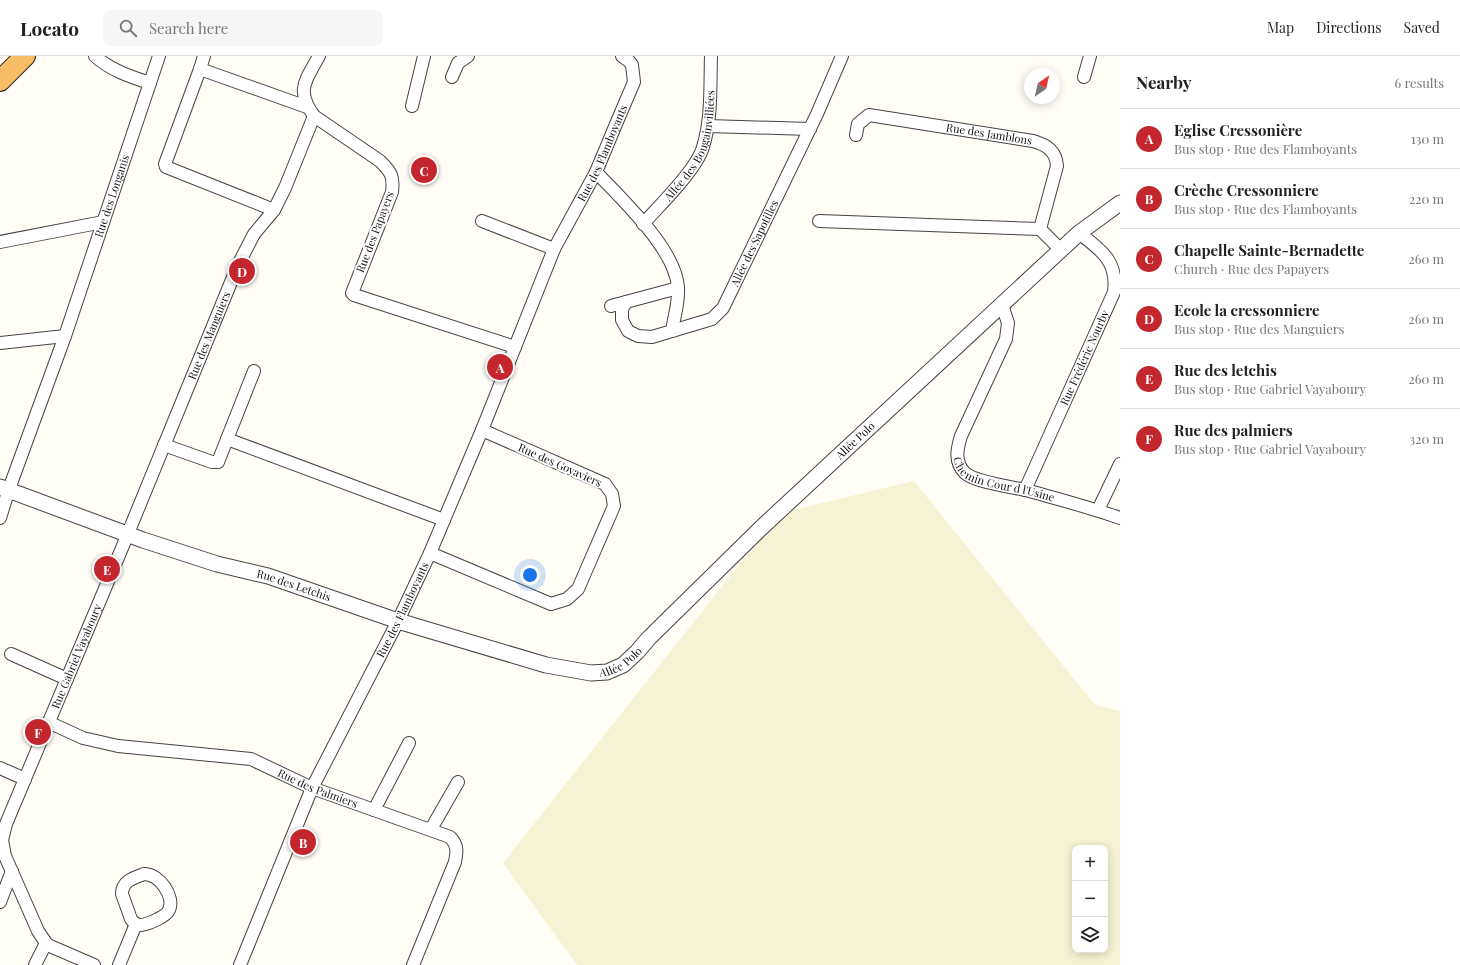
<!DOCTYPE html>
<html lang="en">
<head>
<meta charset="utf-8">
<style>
	body { margin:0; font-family:"Playfair Display",serif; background:#f6f6f6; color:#222 }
	.controls { position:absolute; right:12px; bottom:12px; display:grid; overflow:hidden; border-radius:8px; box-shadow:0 2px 10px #0003 }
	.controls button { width:36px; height:36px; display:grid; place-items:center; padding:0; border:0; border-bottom:1px solid #e0e0e0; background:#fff; color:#222; font:20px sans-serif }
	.compass { position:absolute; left:1024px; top:12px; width:36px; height:36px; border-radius:50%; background:#fff; box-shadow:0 2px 10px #0003; rotate:34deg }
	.you { position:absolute; left:530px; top:519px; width:14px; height:14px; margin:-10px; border:3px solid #fff; border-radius:50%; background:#1a73e8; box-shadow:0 0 0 6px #1a73e833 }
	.badge { display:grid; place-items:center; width:26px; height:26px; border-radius:50%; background:#c4262e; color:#fff; font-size:13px; font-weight:700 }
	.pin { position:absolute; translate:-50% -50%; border:2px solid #fff; box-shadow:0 1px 4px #0006 }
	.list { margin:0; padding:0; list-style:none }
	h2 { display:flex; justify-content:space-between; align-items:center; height:52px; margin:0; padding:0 16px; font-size:17px }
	h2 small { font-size:13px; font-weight:400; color:#767676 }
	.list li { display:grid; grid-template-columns:26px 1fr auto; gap:12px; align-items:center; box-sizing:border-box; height:60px; padding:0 16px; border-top:1px solid #e0e0e0 }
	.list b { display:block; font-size:15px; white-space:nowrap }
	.list p { margin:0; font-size:13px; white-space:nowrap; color:#767676 }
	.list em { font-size:13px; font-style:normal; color:#767676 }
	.icon { flex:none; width:22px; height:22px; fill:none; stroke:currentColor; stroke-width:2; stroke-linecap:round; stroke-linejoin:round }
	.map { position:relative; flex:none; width:1120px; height:909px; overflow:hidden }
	header { display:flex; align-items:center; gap:24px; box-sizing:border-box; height:56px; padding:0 20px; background:#fff; border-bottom:1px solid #e0e0e0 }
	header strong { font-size:19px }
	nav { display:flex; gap:22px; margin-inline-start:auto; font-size:14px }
	.search { width:280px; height:36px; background:#f6f6f6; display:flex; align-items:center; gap:10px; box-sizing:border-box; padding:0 14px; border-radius:8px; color:#767676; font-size:15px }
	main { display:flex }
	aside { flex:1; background:#fff }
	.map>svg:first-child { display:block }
	.farmland { fill:#f6f3d4; fill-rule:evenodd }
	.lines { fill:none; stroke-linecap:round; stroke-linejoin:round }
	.minor-casing { stroke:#444; stroke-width:14 }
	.tertiary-casing { stroke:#444; stroke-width:17 }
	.trunk-casing { stroke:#222; stroke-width:22 }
	.minor { stroke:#fff; stroke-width:12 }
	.tertiary { stroke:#fff; stroke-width:15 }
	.trunk { stroke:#f7bc64; stroke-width:20 }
	.labels { text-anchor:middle; stroke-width:4; stroke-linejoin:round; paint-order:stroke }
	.street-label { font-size:11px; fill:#111; stroke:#fff }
</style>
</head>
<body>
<header>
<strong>Locato</strong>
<div class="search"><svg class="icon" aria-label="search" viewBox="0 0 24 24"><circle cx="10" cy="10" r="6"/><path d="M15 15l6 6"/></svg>Search here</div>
<nav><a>Map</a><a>Directions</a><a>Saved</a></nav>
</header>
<main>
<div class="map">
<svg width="1120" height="909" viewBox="0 0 1120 909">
	<rect width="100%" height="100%" fill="#fffdf5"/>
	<path class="farmland" d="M914,425l181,224 25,6v254h-543l-74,-102 277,-350zM1075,792h30v102h-30z"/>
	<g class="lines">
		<g class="minor-casing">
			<g id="minor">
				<path d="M95,0c15,14 36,21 55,27"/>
				<path d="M204,0l-4,13 -35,95 1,3 108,43"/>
				<path d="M319,0c-13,24 -24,34 -5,60l66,45c11,11 14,15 12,31l-40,101 2,2 161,52"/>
				<path d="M200,13l107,38"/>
				<path d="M452,21l6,-14 10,-7"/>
				<path d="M1084,21l6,-21"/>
				<path d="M412,50l12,-50"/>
				<path d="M708,70l102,3"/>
				<path id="s1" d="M856,79l2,-11 11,-9 164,26c14,4 23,10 24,25l-17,63 21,21"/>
				<path d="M596,116c26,28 80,77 82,116 1,14 -4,29 -6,43"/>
				<path d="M482,165l72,28"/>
				<path d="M819,165l221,8"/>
				<path id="s2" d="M643,168c16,-18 54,-55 60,-77 9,-29 7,-61 8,-91"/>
				<path d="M0,186l103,-20"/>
				<path id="s3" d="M626,246l-4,7v11l6,11 10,5 14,1 60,-18 11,-11 94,-194 25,-58"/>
				<path id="s4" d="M1002,249l6,18 -2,16 -45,97c-4,13 -7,26 4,37 10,9 46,14 61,17 32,9 63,17 94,28"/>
				<path d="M611,250l67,-18"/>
				<path d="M0,287l65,-7"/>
				<path d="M227,383l217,81"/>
				<path d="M164,389l48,17h6l36,-91"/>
				<path id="s5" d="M1025,434l89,-198c4,-31 -13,-42 -35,-59"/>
				<path d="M1098,454l22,-46"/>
				<path id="s6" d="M0,462l9,-29 56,-153 94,-280"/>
				<path d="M430,497l121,51 16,-5 11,-10 36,-83 -2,-12 -7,-10 -123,-54"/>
				<path d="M11,598l56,25"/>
				<path id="s7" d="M48,666l35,16 35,8 133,13 61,29 138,49c8,8 7,15 5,25l-42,103"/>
				<path d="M0,712l25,11"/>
				<path d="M374,754l35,-67"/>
				<path d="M431,773l27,-47"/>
				<path d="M144,818c16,0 31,23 25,36 -3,7 -24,16 -31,15 -3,-1 -5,-3 -7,-6l-9,-25c0,-13 11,-16 22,-20z"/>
				<path d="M0,846l12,-31"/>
				<path d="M35,909l11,-22"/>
				<path id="s8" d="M94,909l-44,-19 -4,-3 -8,-12 -33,-75 -3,-16 4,-16 116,-276 116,-283 16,-31 20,-24 11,-22 29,-72"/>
				<path d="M119,909l17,-41"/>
				<path id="s9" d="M240,909l72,-177 86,-167 32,-68 52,-123 72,-181 42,-77 23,-55 15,-35 -2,-17 -3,-4 -7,-5"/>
			</g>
		</g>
		<g class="tertiary-casing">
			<g id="tertiary">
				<path id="s10" d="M0,431l143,53 74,24 51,12 130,45 148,44 45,8 16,-1 16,-7 14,-13 12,-14 112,-110 318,-295 41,-30"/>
			</g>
		</g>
		<g class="trunk-casing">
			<path id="trunk" d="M0,25l25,-25"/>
		</g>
		<use href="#minor" class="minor"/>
		<use href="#tertiary" class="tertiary"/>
		<use href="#trunk" class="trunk"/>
	</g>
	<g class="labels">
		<g class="street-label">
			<text dy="4" stroke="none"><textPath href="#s1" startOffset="147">Rue des Jamblons</textPath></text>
			<text dy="4" stroke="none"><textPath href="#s2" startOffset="95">Allée des Bougainvilliées</textPath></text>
			<text dy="4" stroke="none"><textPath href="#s9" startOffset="890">Rue des Flamboyants</textPath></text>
			<text dy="4" stroke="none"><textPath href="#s6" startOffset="341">Rue des Longanis</textPath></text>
			<text transform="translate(375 176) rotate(-69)" y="4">Rue des Papayers</text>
			<text dy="4" stroke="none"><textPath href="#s3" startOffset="207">Allée des Sapotilles</textPath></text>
			<text dy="4" stroke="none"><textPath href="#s8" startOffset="711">Rue des Manguiers</textPath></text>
			<text dy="4" stroke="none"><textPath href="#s5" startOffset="145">Rue Frédéric Nourby</textPath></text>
			<text dy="4" stroke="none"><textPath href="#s10" startOffset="977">Allée Polo</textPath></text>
			<text transform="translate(560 409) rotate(24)" y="4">Rue des Goyaviers</text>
			<text dy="4" stroke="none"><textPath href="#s4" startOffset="219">Chemin Cour d l'Usine</textPath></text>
			<text dy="4" stroke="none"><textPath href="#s10" startOffset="310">Rue des Letchis</textPath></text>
			<text dy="4" stroke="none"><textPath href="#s9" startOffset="391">Rue des Flamboyants</textPath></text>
			<text dy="4" stroke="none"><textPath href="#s8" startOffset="364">Rue Gabriel Vayaboury</textPath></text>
			<text dy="4" stroke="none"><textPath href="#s10" startOffset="653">Allée Polo</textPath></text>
			<text dy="4" stroke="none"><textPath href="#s7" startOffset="281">Rue des Palmiers</textPath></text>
		</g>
	</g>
</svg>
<div class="controls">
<button>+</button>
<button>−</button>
<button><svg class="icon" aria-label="layers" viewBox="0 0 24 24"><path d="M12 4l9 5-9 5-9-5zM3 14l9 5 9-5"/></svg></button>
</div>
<svg class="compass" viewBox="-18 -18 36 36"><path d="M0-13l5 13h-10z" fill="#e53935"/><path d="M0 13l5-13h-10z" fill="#767676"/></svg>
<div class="you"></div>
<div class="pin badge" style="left:500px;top:311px">A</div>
<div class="pin badge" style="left:303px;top:786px">B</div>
<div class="pin badge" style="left:424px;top:114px">C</div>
<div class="pin badge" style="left:242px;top:215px">D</div>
<div class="pin badge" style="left:107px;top:513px">E</div>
<div class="pin badge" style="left:38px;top:676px">F</div>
</div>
<aside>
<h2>Nearby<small>6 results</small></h2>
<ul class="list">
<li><span class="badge">A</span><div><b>Eglise Cressonière</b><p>Bus stop · Rue des Flamboyants</p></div><em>130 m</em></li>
<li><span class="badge">B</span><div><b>Crèche Cressonniere</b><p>Bus stop · Rue des Flamboyants</p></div><em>220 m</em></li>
<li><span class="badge">C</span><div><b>Chapelle Sainte-Bernadette</b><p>Church · Rue des Papayers</p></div><em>260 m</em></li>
<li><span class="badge">D</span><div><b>Ecole la cressonniere</b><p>Bus stop · Rue des Manguiers</p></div><em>260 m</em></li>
<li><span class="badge">E</span><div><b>Rue des letchis</b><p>Bus stop · Rue Gabriel Vayaboury</p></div><em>260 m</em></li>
<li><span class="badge">F</span><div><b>Rue des palmiers</b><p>Bus stop · Rue Gabriel Vayaboury</p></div><em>320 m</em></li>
</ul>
</aside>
</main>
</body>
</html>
